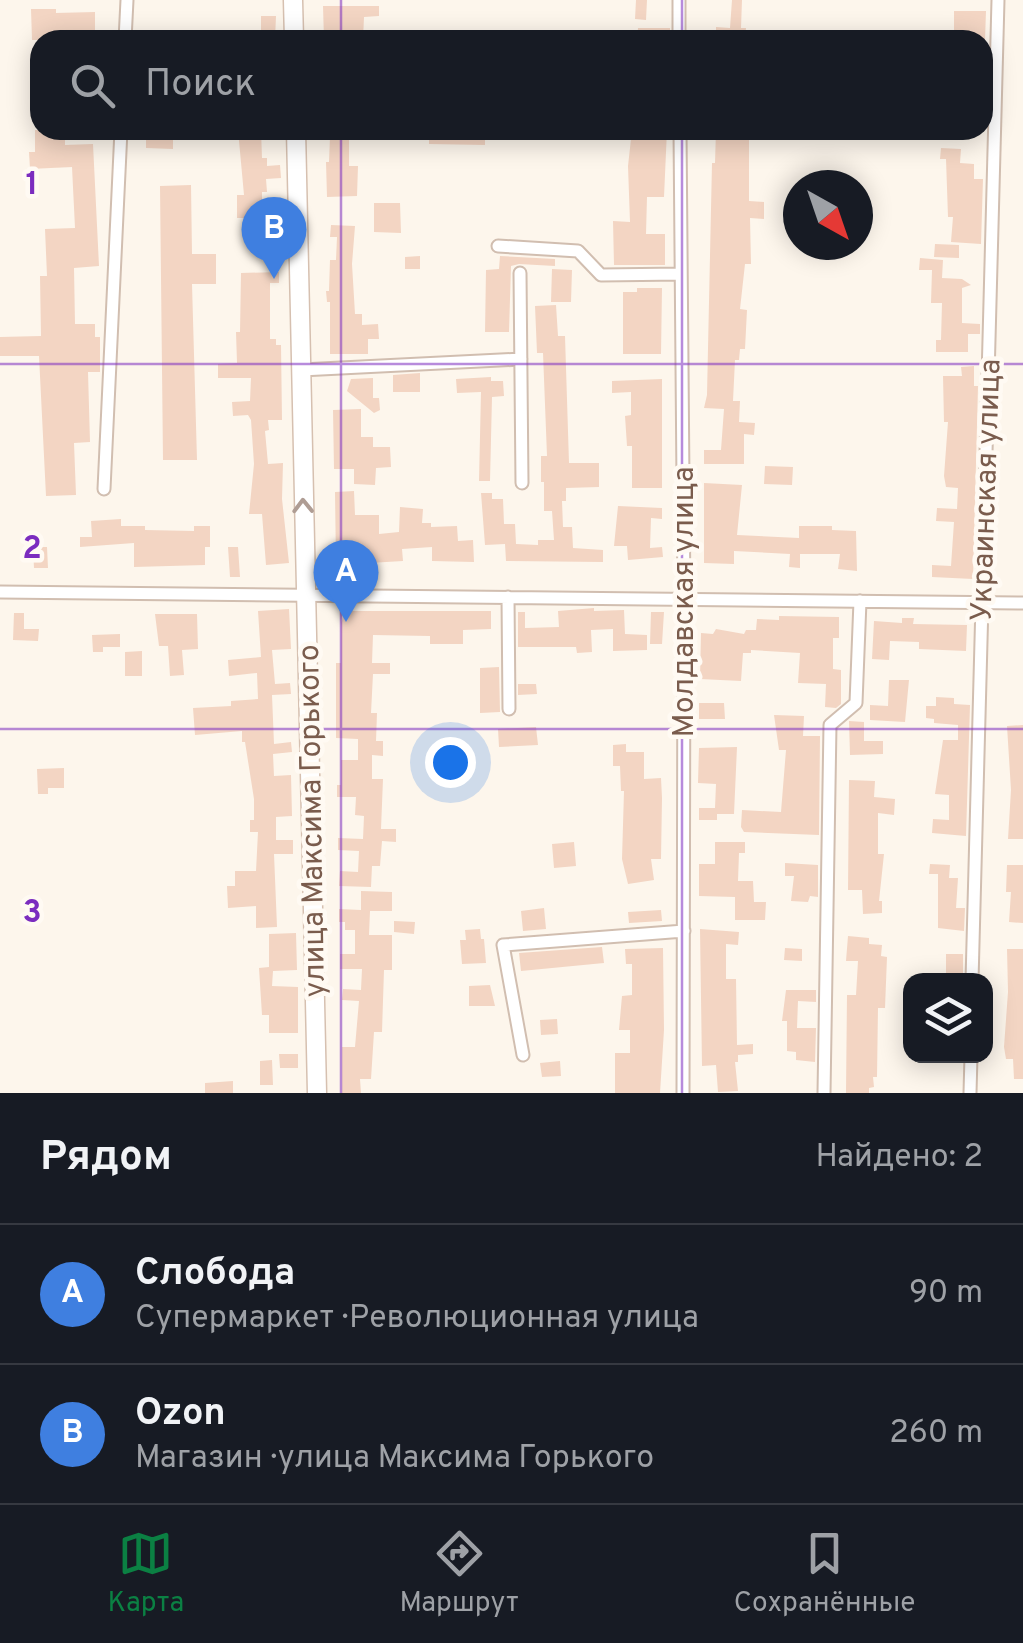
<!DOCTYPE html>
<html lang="ru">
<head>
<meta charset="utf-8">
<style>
	body { margin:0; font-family:Overpass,sans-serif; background:#242831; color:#f1f3f6 }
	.controls { position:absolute; right:30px; bottom:30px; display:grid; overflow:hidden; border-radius:20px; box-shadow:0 5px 25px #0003 }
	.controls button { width:90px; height:90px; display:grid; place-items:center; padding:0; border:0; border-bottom:2px solid #363941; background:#171b24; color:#f1f3f6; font:50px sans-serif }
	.compass { position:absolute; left:783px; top:170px; width:90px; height:90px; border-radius:50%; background:#171b24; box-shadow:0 5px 25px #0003; rotate:140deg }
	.you { position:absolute; left:450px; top:762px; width:35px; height:35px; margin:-25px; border:8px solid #fff; border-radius:50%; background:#1a73e8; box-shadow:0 0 0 15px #1a73e833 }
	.badge { display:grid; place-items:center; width:65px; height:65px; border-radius:50%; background:#0b8043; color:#fff; font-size:32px; font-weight:700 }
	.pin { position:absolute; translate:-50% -82px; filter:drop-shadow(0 2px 5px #0008) }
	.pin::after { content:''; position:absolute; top:52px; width:35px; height:30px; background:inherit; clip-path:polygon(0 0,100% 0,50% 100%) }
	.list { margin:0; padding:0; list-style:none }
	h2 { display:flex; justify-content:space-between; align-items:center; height:130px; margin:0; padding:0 40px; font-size:42px }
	h2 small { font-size:32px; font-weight:400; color:#9ea1a6 }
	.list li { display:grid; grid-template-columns:65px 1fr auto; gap:30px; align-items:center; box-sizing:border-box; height:140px; padding:0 40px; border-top:2px solid #363941 }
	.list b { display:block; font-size:38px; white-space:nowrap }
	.list p { margin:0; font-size:32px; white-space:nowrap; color:#9ea1a6 }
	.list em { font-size:32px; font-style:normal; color:#9ea1a6 }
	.icon { flex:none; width:55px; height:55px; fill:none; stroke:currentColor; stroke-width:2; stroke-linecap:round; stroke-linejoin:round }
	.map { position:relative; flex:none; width:1023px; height:1093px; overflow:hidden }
	.search { position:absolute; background:#171b24; box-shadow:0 5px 25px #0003; left:30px; right:30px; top:30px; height:110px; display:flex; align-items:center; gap:25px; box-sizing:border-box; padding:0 35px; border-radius:30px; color:#9ea1a6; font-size:38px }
	.sheet { height:410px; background:#171b24 }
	nav { display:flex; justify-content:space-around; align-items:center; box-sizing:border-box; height:140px; border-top:2px solid #363941; background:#171b24; font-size:28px; color:#9ea1a6 }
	nav a { display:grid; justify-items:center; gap:5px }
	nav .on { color:#0b8043 }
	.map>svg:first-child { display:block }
	.building { fill:#f3d5c3 }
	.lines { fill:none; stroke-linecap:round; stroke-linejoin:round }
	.minor-casing { stroke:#d1beb0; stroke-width:15 }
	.secondary-casing { stroke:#d6c0b0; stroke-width:21 }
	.minor { stroke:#fff; stroke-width:11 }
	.secondary { stroke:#fff; stroke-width:18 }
	.oneway { stroke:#af9d94 }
	.grid { fill:none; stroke:#7b2cbf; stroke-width:2.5; stroke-opacity:0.55 }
	.labels { text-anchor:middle; stroke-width:9; stroke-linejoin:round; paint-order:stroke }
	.street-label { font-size:30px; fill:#7a5c4d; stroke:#fffaf3 }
	.grid-label { font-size:32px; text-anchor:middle; font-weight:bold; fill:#7b2cbf; stroke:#fffaf3; stroke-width:9; stroke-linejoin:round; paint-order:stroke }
</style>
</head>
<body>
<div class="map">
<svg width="1023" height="1093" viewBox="0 0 1023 1093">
	<rect width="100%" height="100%" fill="#fdf6ec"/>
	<path class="building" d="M636,0h11l-1,20 -11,-1z
		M732,0h10l-1,28h5l-1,11 -29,-2v-10l14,1z
		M323,6h56v10l-15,1 -1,23h-39z
		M31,9h25v4l39,-1v28h-63z
		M954,11h32l-1,29h-31z
		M261,16h15l-1,24h-14z
		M638,28h32v12h-33z
		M35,130h30v15l28,-1 6,122 -25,2 1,56h20v13h5v35h-12l2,70 -16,1 2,52 -30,1 -7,-140h-39v-19l41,-1 -1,-60h7l-2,-47 30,-1 -3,-61 -42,2 -1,-17h6z
		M146,130h27v19l-27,-1z
		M238,130h23l1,28h5v8l13,-1 1,13 -15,1 1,13h-5v43l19,-2v12l-34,3 -2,-30h-8v-23h7z
		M429,130h56v15l-56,-1z
		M632,130h35l-3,67h-17l-1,37h19v31h-51l-1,-44 17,1 -2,-56z
		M716,130h33v71l15,1v17l-14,-1 1,46h-6l-5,45 7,1 -2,39h-5l-1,11h-4l-2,41h7l-1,21 16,1 -1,12 -10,-1v30h-40v-14h17l3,-41 -20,-1 3,-13 5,-232h3z
		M330,137h19v29h9l-1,30 -30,1 -1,-35h3z
		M941,148l20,1 -1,14 14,1v15h9l-2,65 -30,-2 2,-25h-5l-2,-58h-6z
		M191,185l1,69h24v30h-24l5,176h-34l-3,-274z
		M374,203h26l1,30 -27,-1z
		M331,225l24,1 -3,38 3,50h7v11l16,-1 1,15h-11v15h-38v-52h-3l-1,-11h3l1,-31h6l1,-23h-7z
		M935,244l24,1v13l-25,-1z
		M420,256v13h-15v-12z
		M500,256l55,3v7l-36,-2 -8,2 -2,66h-24l1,-62 13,-1z
		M920,258l23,2 -1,18 20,1 9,6 -9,3v35l18,1v10h-12v18h-32v-12h5l1,-37h-11l1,-33h-13z
		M552,269l20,1 -1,32h-20z
		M279,272v11h-9v56h6v6h5l1,75h-14l1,10 -4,1 3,33 15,-1 -1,36 7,64 -23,2 -4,-51h-13l5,-50 -3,-44 -3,-5 -15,1 -1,-14 18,-1 1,-23h-33v-14l19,-1 -1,-31h4l1,-59z
		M637,288h25l-1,66h-38v-62h14z
		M556,305l2,31h7l4,127h30v24l-33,1v13h-4l1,26h9l1,21 30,2v12l-97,-1 -1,-17 -20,1 -4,-52h11v6h11l1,25h11l1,20 22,1v-5h16l-2,-29h-8v-29h-3v-26h6l-4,-103h-6l-2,-47z
		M974,366v20h4l-5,193 -41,-2v-12l19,1 3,-44 -18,-1 1,-13 20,1 1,-21 -12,-1 -2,-11 4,-54h-4l-1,-46h19l-1,-9z
		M420,373v19h-27v-17z
		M491,377v4h12l1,15 -12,1 -2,84h-11l2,-89 -24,1 -1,-14z
		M373,378v20h6l1,12 -6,3 -27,-22 4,-12z
		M662,379v109h-30v-42h-5l-2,-30 6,-1v-23l-19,1v-12z
		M361,409v28h12v10h17l1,20 -15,1 -1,17 -21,-1v-15h-20l-1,-59z
		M765,466l28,1 -1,18 -28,-1z
		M704,483l38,2 -5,50 62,3v-12h33v4l24,1 1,40 -19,-2 2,-15h-40v14l-11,-1 1,-13 -56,-3v13l-30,-1z
		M354,491l1,24h24v19l20,-2 1,-25 23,2 -1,14h9v4l26,-1 1,15 15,-1 1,22 -42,-1v-14l-30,2 1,12 -67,4 -1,-73z
		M618,506l44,2v11l-11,-1 -1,30 12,-1 1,10 -35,3 -1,-14h-13z
		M121,519v7h24v4l49,1v-5h16v21h-5v18l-71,2v-24l-54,4v-10h12l-1,-16z
		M33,547h14l1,21h-14z
		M228,547h10l2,30h-10z
		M594,608v3l30,-1 1,24 22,1v15l-34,1v-22l-22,1 1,22 -15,1 -1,-6h-58v-35h7v16l34,-1 -1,-16z
		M289,609l2,40 -19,1 3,34 15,-1 1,11 -19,1 2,49 17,-2 1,10 -19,2 1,22 17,-1 1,41 -16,1v23h17v14h-19l3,73 -21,1v-22l-28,2 -1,-22h8v-15h21l2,-39h-8v-12h4v-21l-9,-57h-3v-11l-47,4 -2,-27 38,-2v-5l27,-2 -1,-26 -28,3 -1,-16 33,-3 -3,-46z
		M352,611h139v18l-28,1v14h-33v-8l-57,-1 -1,28h18v11h-17l-2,39h6l-1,28h7v15l-11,-1v24h11l-2,50h15v13l-14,-1 -2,25h-8l-1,21 -32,-1 1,-15 18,1 1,-21 -21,-1v-12l25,1 1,-23 -9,-1 1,-18h-19v-12h4v-25h17v-21l-22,-1v-75h5v-40l3,-8z
		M651,612h13l-2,32h-12z
		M14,613h10v16h15l-1,12 -25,-1z
		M155,614h42l1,35 -16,1 2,25 -14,1 -2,-30h-9z
		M779,616l60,1v21h-6v31l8,1v34l-5,4 -11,-1 1,-23 -28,-1 2,-30 -49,-3v3h-8l-2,28 -41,-2 1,-46 12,1 3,-5 28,5 2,-4h10l1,-11 22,1z
		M902,618h12l-1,6 54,1 -1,26 -47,-2v-7l-29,-1 -1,19 -17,-1 2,-38 28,2z
		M120,634v13h-17v5h-10l-1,-17z
		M142,651v25h-17v-24z
		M499,667l1,45 -20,1v-45z
		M889,680h20l-4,42 -35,-2v-15l18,1z
		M518,684h18l1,10 -19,1z
		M936,697l18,1v6l16,1 -4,131 -34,-3 1,-14 16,1v-25l-14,-1 8,-54h15v-15l-24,-2v-4l-8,-1v-12h10z
		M699,703h25l1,16h-26z
		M774,715l30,1 -1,20h17l-1,99 -75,-3 -3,-5 1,-17 39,2 5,-62h-7z
		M849,721l15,1v19h19v13l-33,1z
		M1023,725v114h-15l3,-49 -4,-64z
		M536,727l2,18 -39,2 -1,-18z
		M626,744v8h18v27l17,-1 1,20 -1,61h-10l3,21 -26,4 -6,-25 2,-68h-3l-1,-25h-7v-21z
		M737,747l-3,67h-17v6h-18v-12h16l1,-24 -18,-1 1,-35z
		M64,768v20h-16v6h-10l-1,-25z
		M849,780l26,1 -1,16 21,2 -1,16 -16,-2v41h6l-5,47h3v12l-19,1 -1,-24h-14z
		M574,842l2,24 -22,2 -2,-24z
		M715,842h30v11h-6l-1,28h15l1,21h12l-1,18h-30v-23l-36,-1v-32h16z
		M785,863l33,2v32l-8,-1 -2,6 -17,-1 3,-25h-9z
		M930,864l20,1 -1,13h9l-2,30h9l-1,23 -26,-3v-54h-9z
		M1007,865h16v58l-14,-1 2,-30h-5z
		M361,891l31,1v19h-22l-1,24h23v35h-8l-2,62h-8l-3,47h-11l1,14h-19v-46h13l4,-46 -17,-1 1,-11 18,1 1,-21h-22v-15h15v-24h-10v-8h-6v-13l22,1z
		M544,908l2,21 -23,2 -2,-20z
		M661,910l1,11 -33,2 -1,-11z
		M394,921l21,1 -1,12 -20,-2z
		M480,929l1,10h3l2,24 -24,1 -2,-24h6l-1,-10z
		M700,929l39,3 -1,13 -12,-1v35h10l1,66 16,-1v10l-15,1v7h-3l3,29 -20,1 -2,-27 -14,1z
		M296,933l1,37 -24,1 -1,15 26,1v46h-29v-18h-7l-3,-47 10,-1v-33z
		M848,936l21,2v6l13,1 -1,11 6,1 -2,51h-7l-1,69h-4l1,10 -5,1v5h-23l1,-98h9l2,-34h-12z
		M602,947l2,16 -83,8 -2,-18z
		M663,948l1,82 -4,63h-45v-40h15v-23h-11l3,-34 10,-1v-31h-6l-1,-15z
		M785,948l17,1v12l-18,-1z
		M1007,949h16v130h-9l-1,-20h-7l-2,-12 4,-55z
		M946,954h17v26h-17z
		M490,985l5,21h-26v-20z
		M786,990h30v12l-18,-1 -1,27h19l-1,34 -19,-2v-8l-9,-1v-30h-5z
		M557,1019l1,15 -17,1 -1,-15z
		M279,1054h19v14h-18z
		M272,1060l1,25h-13v-24z
		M560,1061l1,15 -19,1 -2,-14z
		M233,1081v12h-28v-10z"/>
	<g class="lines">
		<g class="minor-casing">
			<path id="minor" d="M679,0v40
				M125,40l2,-40
				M680,130l4,469 -1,494
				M498,246l80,5 23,24 80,-1
				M520,273l2,210
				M301,370l220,-11
				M104,489l17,-359
				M0,592l1023,11
				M508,597l1,112
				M972,981l26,-981
				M523,1055l-20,-110 181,-14
				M824,1093l6,-368 26,-22 4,-102
				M970,1093l1,-37"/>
		</g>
		<g class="secondary-casing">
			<path id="secondary" d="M293,0l1,40
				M296,130l21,963"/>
		</g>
		<use href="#minor" class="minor"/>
		<use href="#secondary" class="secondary"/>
	</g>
	<defs><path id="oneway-chevron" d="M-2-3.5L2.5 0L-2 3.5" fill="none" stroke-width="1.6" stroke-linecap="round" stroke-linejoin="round" transform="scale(2.5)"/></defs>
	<use class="oneway" href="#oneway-chevron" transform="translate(303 506) rotate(-91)"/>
	<path class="grid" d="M341,0v40M682,0v40M341,130v963M682,130v963M0,364h1023M0,729h1023"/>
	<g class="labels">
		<g class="street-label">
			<text transform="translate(985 490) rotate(-88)" y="10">Украинская улица</text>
			<text transform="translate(683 602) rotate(-90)" y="10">Молдавская улица</text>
			<text transform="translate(311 821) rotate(-91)" y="10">улица Максима Горького</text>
		</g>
	</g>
	<g class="grid-label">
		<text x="32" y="194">1</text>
		<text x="32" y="558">2</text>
		<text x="32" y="922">3</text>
	</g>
</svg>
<div class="controls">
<button><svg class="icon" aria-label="layers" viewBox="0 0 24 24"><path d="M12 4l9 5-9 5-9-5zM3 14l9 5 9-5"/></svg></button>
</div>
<svg class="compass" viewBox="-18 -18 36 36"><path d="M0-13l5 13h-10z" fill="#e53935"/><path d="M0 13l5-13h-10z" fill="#9ea1a6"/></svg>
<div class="you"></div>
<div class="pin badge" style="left:346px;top:622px;background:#3f7fe0">A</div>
<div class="pin badge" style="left:274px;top:279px;background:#3f7fe0">B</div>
<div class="search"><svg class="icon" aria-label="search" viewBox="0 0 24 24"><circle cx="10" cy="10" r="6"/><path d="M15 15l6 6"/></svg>Поиск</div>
</div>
<section class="sheet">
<h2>Рядом<small>Найдено: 2</small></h2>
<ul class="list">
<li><span class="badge" style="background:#3f7fe0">A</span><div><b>Слобода</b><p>Супермаркет · Революционная улица</p></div><em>90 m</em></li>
<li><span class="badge" style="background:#3f7fe0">B</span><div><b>Ozon</b><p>Магазин · улица Максима Горького</p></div><em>260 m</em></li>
</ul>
</section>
<nav>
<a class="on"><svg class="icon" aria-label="map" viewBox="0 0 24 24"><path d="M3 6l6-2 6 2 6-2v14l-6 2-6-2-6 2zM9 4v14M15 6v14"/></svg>Карта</a>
<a><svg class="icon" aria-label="directions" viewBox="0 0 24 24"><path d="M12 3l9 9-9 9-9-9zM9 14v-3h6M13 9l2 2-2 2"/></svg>Маршрут</a>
<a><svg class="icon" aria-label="saved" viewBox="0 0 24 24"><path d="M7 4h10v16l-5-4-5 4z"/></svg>Сохранённые</a>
</nav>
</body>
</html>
